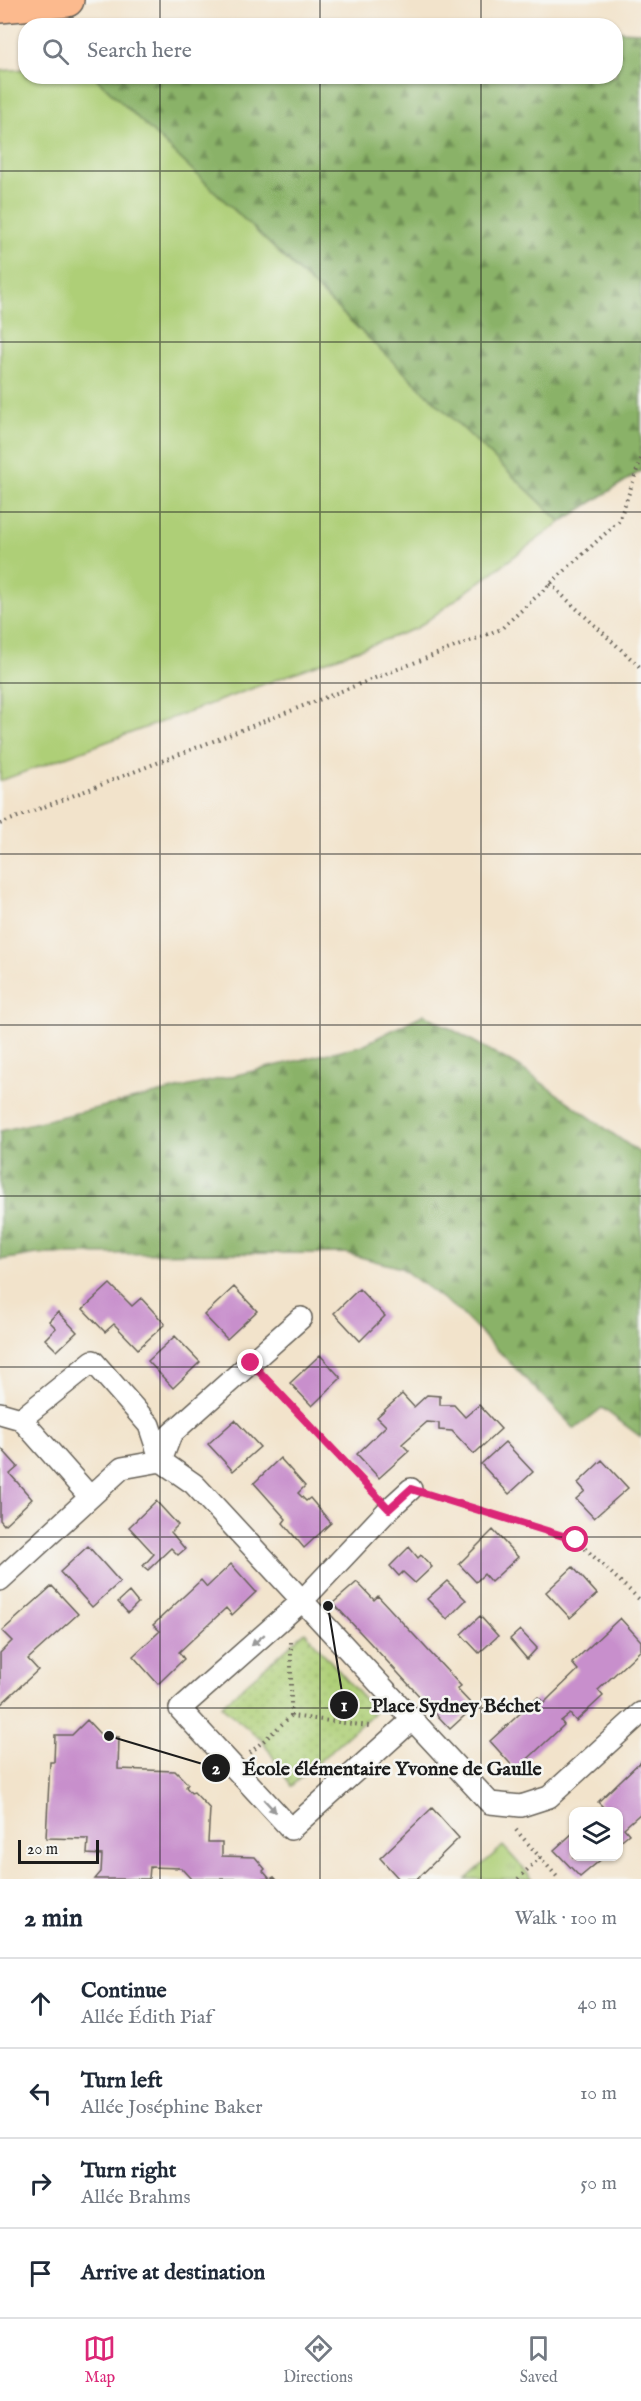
<!DOCTYPE html>
<html lang="en">
<head>
<meta charset="utf-8">
<style>
	body { margin:0; font-family:"IM FELL English",serif; background:#f6f6f7; color:#1f2937 }
	.controls { position:absolute; right:18px; bottom:18px; display:grid; overflow:hidden; border-radius:12px; box-shadow:0 2px 4px #0004 }
	.controls button { width:54px; height:54px; display:grid; place-items:center; padding:0; border:0; border-bottom:2px solid #e0e1e3; background:#fff; color:#1f2937; font:30px sans-serif }
	.scale { position:absolute; left:18px; bottom:15px; width:81px; box-sizing:border-box; padding-left:6px; border:3px solid #1c1c1c; border-top:0; font-size:16px; line-height:21px; white-space:nowrap; color:#1c1c1c; -webkit-text-stroke:4px #f6f6f2; paint-order:stroke }
	.stop { position:absolute; width:18px; height:18px; margin:-14px; border:4px solid #db2777; border-radius:50%; background:#fff }
	.stop.end { background:#db2777; border-color:#fff; box-shadow:0 2px 6px #0008 }
	.list { margin:0; padding:0; list-style:none }
	h2 { display:flex; justify-content:space-between; align-items:center; height:78px; margin:0; padding:0 24px; font-size:26px }
	h2 small { font-size:20px; font-weight:400; color:#747a83 }
	.list li { display:grid; grid-template-columns:39px 1fr auto; gap:18px; align-items:center; box-sizing:border-box; height:90px; padding:0 24px; border-top:2px solid #e0e1e3 }
	.list b { display:block; font-size:22px; white-space:nowrap }
	.list p { margin:0; font-size:20px; white-space:nowrap; color:#747a83 }
	.list em { font-size:20px; font-style:normal; color:#747a83 }
	.icon { flex:none; width:33px; height:33px; fill:none; stroke:currentColor; stroke-width:2; stroke-linecap:round; stroke-linejoin:round }
	.map { position:relative; flex:none; width:641px; height:1879px; overflow:hidden }
	.search { position:absolute; background:#fff; box-shadow:0 2px 4px #0004; left:18px; right:18px; top:18px; height:66px; display:flex; align-items:center; gap:15px; box-sizing:border-box; padding:0 21px; border-radius:24px; color:#747a83; font-size:22px }
	.sheet { height:438px; background:#fff }
	nav { display:flex; justify-content:space-around; align-items:center; box-sizing:border-box; height:84px; border-top:2px solid #e0e1e3; background:#fff; font-size:16px; color:#747a83 }
	nav a { display:grid; justify-items:center; gap:3px }
	nav .on { color:#db2777 }
	.map>svg:first-child { display:block }
	.grass { fill:#aecf77; stroke:#65764a; stroke-width:1.5 }
	.forest { fill:url(#forest-firs); stroke:#536742; stroke-width:1.5 }
	.park { fill:url(#park-tufts); stroke:#65764a; stroke-width:1.5 }
	.garden { fill:url(#garden-dots); stroke:#65764a; stroke-width:1.5 }
	.building { fill:#c88fcc }
	.lines { fill:none; stroke-linecap:round; stroke-linejoin:round }
	.minor-casing { stroke:#676259; stroke-width:24 }
	.trunk-casing { stroke:#676259; stroke-width:36 }
	.path { stroke:#676259; stroke-width:4; stroke-dasharray:1.5 4.5; stroke-linecap:butt }
	.minor { stroke:#fff; stroke-width:21 }
	.trunk { stroke:#fcba8e; stroke-width:33 }
	.oneway { fill:#999 }
	.route { stroke:#db2777; stroke-width:8 }
	.grid { fill:none; stroke:#1c1c1c; stroke-width:1.5; stroke-opacity:0.55 }
	.leader { fill:none; stroke:#1c1c1c; stroke-width:2 }
	.callout-dot { fill:#1c1c1c; stroke:#f6f6f2; stroke-width:2 }
	.mark-label { font-size:18px; text-anchor:middle; font-weight:bold; fill:#fff }
	.callout-label { font-size:20px; text-anchor:middle; font-weight:bold; fill:#1c1c1c; stroke:#f6f6f2; stroke-width:5; stroke-linejoin:round; paint-order:stroke }
</style>
</head>
<body>
<div class="map">
<svg width="641" height="1879" viewBox="0 0 641 1879">
	<defs>
		<pattern id="forest-firs" width="22" height="20" patternUnits="userSpaceOnUse" patternTransform="scale(1.5)"><rect width="22" height="20" fill="#8ab268"/><path d="M5 1l3.5 6h-7zM16 11l3.5 6h-7z" fill="#709055"/></pattern>
		<pattern id="park-tufts" width="24" height="20" patternUnits="userSpaceOnUse" patternTransform="scale(1.5)"><rect width="24" height="20" fill="#aecf77"/><path d="M3 7l-1-3M5 7V3M7 7l1-3M15 17l-1-3M17 17v-4M19 17l1-3" fill="none" stroke="#95b166"/></pattern>
		<pattern id="garden-dots" width="8" height="8" patternUnits="userSpaceOnUse" patternTransform="scale(1.5)"><rect width="8" height="8" fill="#aecf77"/><path d="M2 2h.1M6 6h.1" fill="none" stroke="#95b166" stroke-width="1.8" stroke-linecap="round"/></pattern>
	</defs>
	<rect width="100%" height="100%" fill="#f6f6f2"/>
	<filter id="ink" filterUnits="userSpaceOnUse"><feTurbulence type="fractalNoise" baseFrequency=".0167" numOctaves="2"/><feDisplacementMap in="SourceGraphic" scale="12" xChannelSelector="R" yChannelSelector="G"/><feConvolveMatrix kernelMatrix="1 2 1 2 8 2 1 2 1" color-interpolation-filters="sRGB"/></filter>
	<filter id="wash" filterUnits="userSpaceOnUse"><feTurbulence type="fractalNoise" baseFrequency=".008" numOctaves="4" result="noise"/><feDisplacementMap in="SourceGraphic" scale="24" xChannelSelector="R" yChannelSelector="G"/><feGaussianBlur stdDeviation="1.35" result="paint"/><feColorMatrix in="noise" values="0 0 0 0 0 0 0 0 0 0 0 0 0 0 0 0 0 1.4 0 .05"/><feComposite in="paint" operator="in"/></filter>
	<g filter="url(#wash)">
		<rect width="100%" height="100%" fill="#f2e3cb"/>
		<path class="grass" d="M25,69l1,7 69,1 466,445 -144,106 -417,153v-710z"/>
		<path class="forest" d="M616,31l25,1v439l-80,51 -466,-445 521,-1z
			M424,1014l94,52 123,88v283l-39,-29 -27,21 -115,-117 -59,-44 -56,-15 -308,1 -37,6v-129l363,-86z"/>
		<path class="park" d="M503,1846l30,33h-67z"/>
		<path class="garden" d="M305,1632l70,80 -84,74 -28,-45 -42,-35z"/>
		<g id="blocks">
			<path class="building" d="M110,1284l22,22 9,-8 24,26 -27,25 -24,-25 -9,8 -22,-23z
				M234,1287l23,24 -30,28 -23,-24z
				M359,1289l26,27 -25,25 -26,-28z
				M58,1312l19,20 -20,19 -12,-12 11,-11 -7,-7z
				M175,1336l25,26 -27,26 -25,-27z
				M320,1355l21,23 -29,28 -22,-23z
				M402,1394l12,13 13,-12 13,1v9h14l11,12 14,-12 22,24 -27,25 -22,-23 -13,-1v-7l-12,-1 -25,22 7,7 -30,27 -22,-24 29,-28 -9,-9z
				M235,1420l25,27 -27,24 -25,-27z
				M505,1442l28,30 -24,22 -28,-30z
				M0,1447l18,20 -8,7 22,25 -28,26 -4,-5z
				M280,1458l25,28 -7,7 8,8 4,-3 21,25 -27,25 -21,-25 3,-4 -32,-36z
				M602,1460l26,28 -34,30 -18,-19 9,-8 -7,-8z
				M156,1501l22,24 -7,7 14,17 -7,6 -7,-7 -23,22 -5,-4 11,-12 -25,-27z
				M493,1530l25,27 -27,25 -7,-8 -8,8 -17,-18z
				M88,1546l32,36 -28,25 -32,-35z
				M409,1547l9,11 3,-3 11,12 -17,16 -12,-11 -4,4 -9,-10z
				M231,1564l25,28 -24,23 -6,-7 -47,44 5,7 -26,25 -25,-28 27,-25 -7,-6 48,-45 6,7z
				M573,1567l24,27 -27,24 -24,-26z
				M447,1581l19,19 -19,19 -20,-20z
				M357,1582l17,18 4,-4 83,90 -4,3 17,18 -24,22 -117,-126z
				M52,1586l26,28 -50,45 10,11 -38,35v-52l12,-12 -10,-10z
				M129,1592l9,11 -10,10 -10,-11z
				M480,1616l18,20 -19,17 -18,-19z
				M620,1618l21,23v9l-43,40 5,6 -27,25 -6,-7 -9,7 3,4 -48,45 -26,-29 48,-44 6,6 8,-8 26,-25 -6,-7z
				M520,1630l17,18 -10,11 -17,-20z
				M87,1720l14,15 18,2 -1,32 57,2 13,13 -2,3 5,6 3,-1 16,17 -2,33h14v14l33,1 10,12 -2,2 7,8 4,-2 2,2h-85l-10,-11 -31,-1 -1,12h-54l6,-7 1,-17 -15,-1 1,-15 -42,-1 4,-76h4l1,-27h17z
				M641,1761v52l-17,15 5,6 -11,9v-31h-21l6,-5 -5,-5z
				M432,1808l27,30 -42,41h-18l-19,-21z
				M573,1833v24h31l-24,20 -26,-27z"/>
		</g>
	</g>
	<g filter="url(#ink)">
		<use href="#blocks" fill-opacity="0" stroke="#676259" stroke-width="1.5"/>
		<g class="lines">
			<g class="minor-casing">
				<path id="minor" d="M0,1413l21,6 69,78
					M21,1419l72,-58 56,64 12,36
					M161,1461l10,-27 130,-116
					M411,1489l-22,20 -87,92 -122,108 111,120 121,-109
					M0,1580l122,-112 39,-7 33,23 296,319 31,3 28,-9 92,-84"/>
			</g>
			<g class="trunk-casing">
				<path id="trunk" d="M0,6l67,-6"/>
			</g>
			<path class="path" d="M550,584l91,84
				M0,824l501,-195 118,-108 22,-62
				M266,1379l106,112
				M433,1496l143,44 65,61
				M291,1642v74
				M250,1753l41,-37 78,10
				M516,1830l43,49
				M518,1879l22,-22"/>
			<use href="#minor" class="minor"/>
			<use href="#trunk" class="trunk"/>
		</g>
		<defs><path id="oneway-solid" d="M-6-.8H1V-3.2L6.5 0L1 3.2V.8H-6Z" transform="scale(1.5)"/></defs>
		<g class="oneway">
			<use href="#oneway-solid" transform="translate(258 1640) rotate(139)"/>
			<use href="#oneway-solid" transform="translate(270 1806) rotate(47)"/>
		</g>
	</g>
	<g class="lines" filter="url(#ink)">
		<path class="route" d="M251,1363l138,146 22,-20 165,51"/>
	</g>
	<path class="grid" d="M160,0v26M320,0v26M481,0v26M160,76v1803M320,76v1803M481,76v1803M0,171h641M0,342h641M0,512h641M0,683h641M0,854h641M0,1025h641M0,1196h641M0,1367h641M0,1537h641M0,1708h641"/>
	<path class="leader" d="M328 1606L344 1705M109 1736L216 1768"/>
	<g class="callout-dot">
		<circle cx="328" cy="1606" r="6"/>
		<circle cx="109" cy="1736" r="6"/>
		<circle cx="344" cy="1705" r="15"/>
		<circle cx="216" cy="1768" r="15"/>
	</g>
	<g class="mark-label">
		<text x="344" y="1711">1</text>
		<text x="216" y="1774">2</text>
	</g>
	<g class="callout-label">
		<text x="456" y="1712">Place Sydney Béchet</text>
		<text x="392" y="1775">École élémentaire Yvonne de Gaulle</text>
	</g>
</svg>
<div class="controls">
<button><svg class="icon" aria-label="layers" viewBox="0 0 24 24"><path d="M12 4l9 5-9 5-9-5zM3 14l9 5 9-5"/></svg></button>
</div>
<div class="scale">20 m</div>
<div class="stop" style="left:576px;top:1540px"></div>
<div class="stop end" style="left:251px;top:1363px"></div>
<div class="search"><svg class="icon" aria-label="search" viewBox="0 0 24 24"><circle cx="10" cy="10" r="6"/><path d="M15 15l6 6"/></svg>Search here</div>
</div>
<section class="sheet">
<h2>2 min<small>Walk · 100 m</small></h2>
<ul class="list">
<li><svg class="icon" aria-label="ahead" viewBox="0 0 24 24"><path d="M12 20V5M6 11l6-6 6 6"/></svg><div><b>Continue</b><p>Allée Édith Piaf</p></div><em>40 m</em></li>
<li><svg class="icon" aria-label="left" viewBox="0 0 24 24"><path d="M17 20v-9H6M10 6l-5 5 5 5"/></svg><div><b>Turn left</b><p>Allée Joséphine Baker</p></div><em>10 m</em></li>
<li><svg class="icon" aria-label="right" viewBox="0 0 24 24"><path d="M7 20v-9h11M14 6l5 5-5 5"/></svg><div><b>Turn right</b><p>Allée Brahms</p></div><em>50 m</em></li>
<li><svg class="icon" aria-label="arrive" viewBox="0 0 24 24"><path d="M6 21V4h12l-3 4 3 4H6"/></svg><div><b>Arrive at destination</b></div></li>
</ul>
</section>
<nav>
<a class="on"><svg class="icon" aria-label="map" viewBox="0 0 24 24"><path d="M3 6l6-2 6 2 6-2v14l-6 2-6-2-6 2zM9 4v14M15 6v14"/></svg>Map</a>
<a><svg class="icon" aria-label="directions" viewBox="0 0 24 24"><path d="M12 3l9 9-9 9-9-9zM9 14v-3h6M13 9l2 2-2 2"/></svg>Directions</a>
<a><svg class="icon" aria-label="saved" viewBox="0 0 24 24"><path d="M7 4h10v16l-5-4-5 4z"/></svg>Saved</a>
</nav>
</body>
</html>
